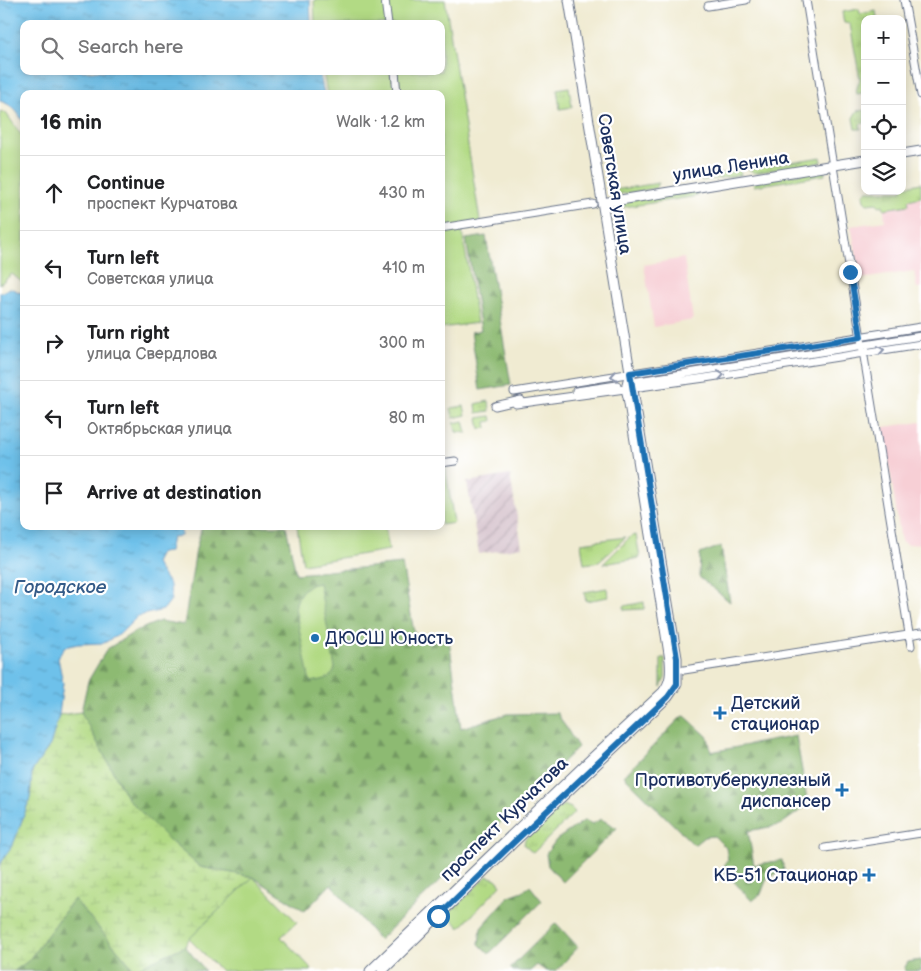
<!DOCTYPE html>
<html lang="en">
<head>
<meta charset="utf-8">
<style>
	body { margin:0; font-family:"Balsamiq Sans",sans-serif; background:#f2f2f2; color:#202124 }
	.controls { position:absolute; right:15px; top:15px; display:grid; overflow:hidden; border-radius:10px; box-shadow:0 2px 12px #0003 }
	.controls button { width:45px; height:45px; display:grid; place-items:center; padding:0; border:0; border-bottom:1px solid #e0e0e0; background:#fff; color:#202124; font:25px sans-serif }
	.stop { position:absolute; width:15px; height:15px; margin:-11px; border:4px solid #1f6fb2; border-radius:50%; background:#fff }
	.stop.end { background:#1f6fb2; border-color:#fff; box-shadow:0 1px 5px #0008 }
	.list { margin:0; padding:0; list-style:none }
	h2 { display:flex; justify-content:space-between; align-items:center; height:65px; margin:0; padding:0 20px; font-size:21px }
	h2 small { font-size:16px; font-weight:400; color:#757577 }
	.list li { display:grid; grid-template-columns:32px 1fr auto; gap:15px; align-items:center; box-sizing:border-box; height:75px; padding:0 20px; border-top:1px solid #e0e0e0 }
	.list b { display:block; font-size:19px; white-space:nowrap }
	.list p { margin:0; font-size:16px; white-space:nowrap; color:#757577 }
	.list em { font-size:16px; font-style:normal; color:#757577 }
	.icon { flex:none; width:28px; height:28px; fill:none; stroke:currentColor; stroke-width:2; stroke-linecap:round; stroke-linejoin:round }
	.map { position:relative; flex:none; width:921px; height:971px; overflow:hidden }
	.search { position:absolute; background:#fff; box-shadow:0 2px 12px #0003; left:20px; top:20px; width:425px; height:55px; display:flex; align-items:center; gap:12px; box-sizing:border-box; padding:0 18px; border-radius:10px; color:#757577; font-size:19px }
	.panel { position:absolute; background:#fff; box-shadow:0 2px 12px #0003; left:20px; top:90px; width:425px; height:440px; border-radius:10px }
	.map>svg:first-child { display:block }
	.built { fill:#f7cfd5 }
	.industrial { fill:url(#industrial-furrows) }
	.grass { fill:url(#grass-tufts); stroke:#668471 }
	.forest { fill:url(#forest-firs); stroke:#547468 }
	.wetland { fill:url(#wetland-marsh); stroke:#668471 }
	.green { fill:#b2da84; stroke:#668471 }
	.water { fill:url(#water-ripples); stroke:#4478a4 }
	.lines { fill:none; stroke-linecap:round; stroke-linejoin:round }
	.minor-casing { stroke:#667187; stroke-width:9 }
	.major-casing { stroke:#667187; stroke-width:11 }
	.minor { stroke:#fff; stroke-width:7 }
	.major { stroke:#fff; stroke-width:9 }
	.oneway { stroke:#8d97ae }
	.route { stroke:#1f6fb2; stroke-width:6 }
	.poi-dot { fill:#1f6fb2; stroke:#fff; stroke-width:2 }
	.labels { text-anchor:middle; stroke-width:4.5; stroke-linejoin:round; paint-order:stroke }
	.street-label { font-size:18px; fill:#1b2f5e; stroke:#fff }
	.poi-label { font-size:18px; fill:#1b2f5e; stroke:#fff; text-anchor:start }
	.water-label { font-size:19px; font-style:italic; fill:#345b88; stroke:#fff }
</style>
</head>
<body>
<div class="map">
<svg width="921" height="971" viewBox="0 0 921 971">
	<defs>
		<pattern id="industrial-furrows" width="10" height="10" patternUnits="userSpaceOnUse" patternTransform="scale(1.25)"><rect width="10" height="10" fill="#d2bdc8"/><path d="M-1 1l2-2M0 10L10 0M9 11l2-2" fill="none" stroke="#aa9aa6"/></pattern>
		<pattern id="grass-tufts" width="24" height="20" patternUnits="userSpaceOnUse" patternTransform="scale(1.25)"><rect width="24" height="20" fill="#b2da84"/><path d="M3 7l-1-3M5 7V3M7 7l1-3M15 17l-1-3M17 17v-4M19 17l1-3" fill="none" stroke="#98bb74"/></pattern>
		<pattern id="forest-firs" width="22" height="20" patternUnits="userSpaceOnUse" patternTransform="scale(1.25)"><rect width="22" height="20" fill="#8dba72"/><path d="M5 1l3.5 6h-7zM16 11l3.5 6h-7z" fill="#729861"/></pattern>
		<pattern id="wetland-marsh" width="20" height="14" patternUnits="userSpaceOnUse" patternTransform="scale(1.25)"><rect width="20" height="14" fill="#b2da84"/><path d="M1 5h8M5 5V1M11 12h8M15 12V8" fill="none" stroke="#98bb74"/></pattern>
		<pattern id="water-ripples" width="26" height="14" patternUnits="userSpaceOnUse" patternTransform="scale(1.25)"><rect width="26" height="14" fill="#6ec1ea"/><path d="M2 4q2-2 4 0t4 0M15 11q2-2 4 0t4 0" fill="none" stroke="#5a9dc1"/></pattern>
	</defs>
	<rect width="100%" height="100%" fill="#fff"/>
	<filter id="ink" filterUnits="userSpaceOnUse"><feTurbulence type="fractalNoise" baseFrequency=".02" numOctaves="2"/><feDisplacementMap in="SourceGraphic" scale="10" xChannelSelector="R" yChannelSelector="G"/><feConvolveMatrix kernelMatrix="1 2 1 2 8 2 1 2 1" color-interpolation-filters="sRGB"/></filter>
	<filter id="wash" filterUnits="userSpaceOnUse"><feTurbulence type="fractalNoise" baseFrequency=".0096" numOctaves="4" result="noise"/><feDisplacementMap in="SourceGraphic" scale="20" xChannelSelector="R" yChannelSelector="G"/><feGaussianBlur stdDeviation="1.12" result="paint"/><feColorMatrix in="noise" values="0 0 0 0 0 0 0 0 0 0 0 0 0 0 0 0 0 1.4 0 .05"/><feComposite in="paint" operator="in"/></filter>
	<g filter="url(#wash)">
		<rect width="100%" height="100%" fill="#f0ebd2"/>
		<path class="built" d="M921,198v91h-4l-3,-18 -53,8 -10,-53 34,-5 -1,-12 25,-4 -1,-5z
			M684,258l9,62 -39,7 -10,-62z
			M921,422v121l-14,2 -6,-4 -18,-114z"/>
		<path class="industrial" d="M510,475l12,72 -43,7 -12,-72z"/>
		<path class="grass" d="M859,9l1,5 16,-3 1,8h-12v74l-8,1 -1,-3 4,-12 -10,-55 -6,-1 -2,-11z
			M569,87l3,20 -12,2 -3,-20z
			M865,110v13l-5,1 1,5h-6l-2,-11 4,-7z
			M821,157l1,5 -68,11 -6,-4z
			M740,170l1,5 -40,6v-4z
			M824,170l1,5 -71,11 -1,-5z
			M659,183l-3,5 -41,7 -1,-5z
			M921,183v14l-13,3 1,5 -25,4 -1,-4 -3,1 -4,-3 -9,1 -3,-3 -1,-7 3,-3h36v-4z
			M697,189l1,7 -80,12 -1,-6z
			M489,401l1,10 -13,2 -1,-9z
			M464,406l2,9 -13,3 -2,-10z
			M491,416l1,5 -6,1 1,6 -7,1 -2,-11z
			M464,421l3,12 -11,-1 -2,-9z
			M636,535l4,23 -37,6 28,-28z
			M626,537l-27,25 -15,2 -3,-21z
			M607,588l1,9 -22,4 -2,-9z
			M644,602v7l-20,1v-4z
			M661,658h4v20l-4,9z
			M564,805l7,3 4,4 -42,41 -9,-8 1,-6 31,-30z
			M487,876l9,3 5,6 -41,43 -9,-10v-7z"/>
		<path class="forest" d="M486,236l25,149 -31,5 -9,-58 10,-2 -15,-91z
			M202,526h84l10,48 106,-10 13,74 34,1 12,89 46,-14 50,-1 21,34 -199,193 -48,-56 -26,27 -52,-34 -53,-10 -31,-27 -42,-42 -46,-86 7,-31 19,-32 29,-18 24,-10 24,4 12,-76z
			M721,546l9,56 -31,-25 1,-23z
			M685,716l23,21 3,15 85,-16 12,69 -28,20 -32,6 6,34 28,-5 2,10 -17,8 -6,16 -9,7 -30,-32 6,-9 -2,-12 -12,-12 -10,1 -10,8 -70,-69 57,-59z
			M601,819l16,9 -54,54 -15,-16 -2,-12 10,-14 29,-20 7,4z
			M530,886l12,15 -53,53 -10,-10 2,-16 28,-32 14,-5z
			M74,899l60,70 51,-23 20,25h-191l14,-10z
			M556,923l22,24 -22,24h-10l-9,-6 -7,6h-17l-3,-3z
			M921,960v11h-16v-4l3,-5z"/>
		<path class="wetland" d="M81,712l46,86 42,42 31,27 53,10 -64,62 -4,7 -51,23 -60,-70 -46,62 -14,10h-14v-106l14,-23 16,-44 2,-27 18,-26 9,-30z"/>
		<path class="green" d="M314,0h131l36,227 -19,3 15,93 -36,5v-234h-114l-4,-23h118v-47h-126z
			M0,111l6,2 18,26v145l-12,-10 -12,10z
			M445,465l9,58 -13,2v-59z
			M297,526h88l4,24 -86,14z
			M319,583l16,85c-3,12 -14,12 -25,14l-15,-74c3,-15 9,-23 24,-25z
			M253,877l44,45 -16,15 28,29 2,5h-90l-32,-32z"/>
		<path class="water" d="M0,0h310l1,24h-287v47h295l5,23h-300v30c-6,-12 -11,-19 -24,-23z
			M10,288l14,6v232h157v10l-9,1 -3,15 -9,1 -5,10 15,22 1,15 -8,10 -25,6 -18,18 -16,9 -26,1 -14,3 -6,11 5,25 -4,32 -9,30 -18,26 -2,27 -16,44 -14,23v-572z"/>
	</g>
	<g filter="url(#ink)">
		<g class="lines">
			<g class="minor-casing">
				<path id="minor" d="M385,0l3,24
					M806,0l105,646
					M904,0l17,95
					M708,6l38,-6
					M395,71l2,23
					M441,228l152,-24
					M638,381l283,-45
					M576,391l41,-6
					M514,392l407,-65
					M516,404l189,-26 216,-34
					M495,406l26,-6
					M441,463l14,-2
					M684,670l237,-37
					M825,848l96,-15"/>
			</g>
			<g class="major-casing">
				<path id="major" d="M902,154l19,-3
					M602,203l263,-43
					M370,971l222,-213 71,-66c8,-10 8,-19 7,-32l-42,-263 -2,-8 2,-9
					M382,971l132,-129 154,-145 9,-13v-26l-108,-658"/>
			</g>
			<use href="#minor" class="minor"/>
			<use href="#major" class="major"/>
		</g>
		<defs><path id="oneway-chevron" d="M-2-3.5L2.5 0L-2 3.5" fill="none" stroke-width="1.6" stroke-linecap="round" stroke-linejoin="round" transform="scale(1.25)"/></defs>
		<g class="oneway">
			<use href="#oneway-chevron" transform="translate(881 350) rotate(-9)"/>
			<use href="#oneway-chevron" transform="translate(721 375) rotate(-9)"/>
			<use href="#oneway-chevron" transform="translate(614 376) rotate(170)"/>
		</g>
	</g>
	<g class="lines" filter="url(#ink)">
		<path class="route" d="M438,916l76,-74 154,-145 9,-13v-26l-47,-285 231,-36 -11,-65"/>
	</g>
	<g class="poi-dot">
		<circle cx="315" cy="638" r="5"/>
		<path d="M717.5 705.5h5v5h5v5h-5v5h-5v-5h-5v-5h5z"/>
		<path d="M839.5 782.5h5v5h5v5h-5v5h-5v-5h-5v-5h5z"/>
		<path d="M866.5 867.5h5v5h5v5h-5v5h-5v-5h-5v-5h5z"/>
	</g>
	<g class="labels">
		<g class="street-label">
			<text transform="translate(731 166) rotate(-9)" y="6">улица Ленина</text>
			<text transform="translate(615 184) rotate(81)" y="6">Советская улица</text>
			<text transform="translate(504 819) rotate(-44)" y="6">проспект Курчатова</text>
		</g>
		<g class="poi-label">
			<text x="325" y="644">ДЮСШ Юность</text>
			<text x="731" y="709">Детский<tspan x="731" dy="21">стационар</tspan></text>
			<text x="831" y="786" text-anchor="end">Противотуберкулезный<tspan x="831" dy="21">диспансер</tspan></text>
			<text x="858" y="881" text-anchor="end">КБ-51 Стационар</text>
		</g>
		<g class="water-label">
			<text x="60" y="593">Городское</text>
		</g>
	</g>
</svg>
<div class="controls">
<button>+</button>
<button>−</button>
<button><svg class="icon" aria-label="locate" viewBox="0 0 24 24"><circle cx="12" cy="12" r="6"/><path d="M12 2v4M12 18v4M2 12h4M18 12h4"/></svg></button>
<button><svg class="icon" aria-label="layers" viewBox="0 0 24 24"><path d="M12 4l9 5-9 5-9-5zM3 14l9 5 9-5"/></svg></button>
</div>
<div class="stop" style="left:438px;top:916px"></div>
<div class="stop end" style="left:850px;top:272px"></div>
<div class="search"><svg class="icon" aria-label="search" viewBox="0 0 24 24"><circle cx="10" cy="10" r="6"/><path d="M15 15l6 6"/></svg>Search here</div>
<section class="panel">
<h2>16 min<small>Walk · 1.2 km</small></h2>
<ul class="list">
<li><svg class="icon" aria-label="ahead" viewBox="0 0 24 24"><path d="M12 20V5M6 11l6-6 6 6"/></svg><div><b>Continue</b><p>проспект Курчатова</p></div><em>430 m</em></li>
<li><svg class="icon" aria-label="left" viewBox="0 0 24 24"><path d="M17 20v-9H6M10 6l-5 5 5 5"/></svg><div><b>Turn left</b><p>Советская улица</p></div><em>410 m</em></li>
<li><svg class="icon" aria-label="right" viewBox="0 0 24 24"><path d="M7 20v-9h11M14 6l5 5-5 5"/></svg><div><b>Turn right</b><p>улица Свердлова</p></div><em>300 m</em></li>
<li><svg class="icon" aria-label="left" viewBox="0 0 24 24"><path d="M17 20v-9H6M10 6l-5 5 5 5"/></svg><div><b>Turn left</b><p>Октябрьская улица</p></div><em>80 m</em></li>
<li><svg class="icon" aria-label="arrive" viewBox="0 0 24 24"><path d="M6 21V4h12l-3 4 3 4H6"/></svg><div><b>Arrive at destination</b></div></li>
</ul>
</section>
</div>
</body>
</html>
